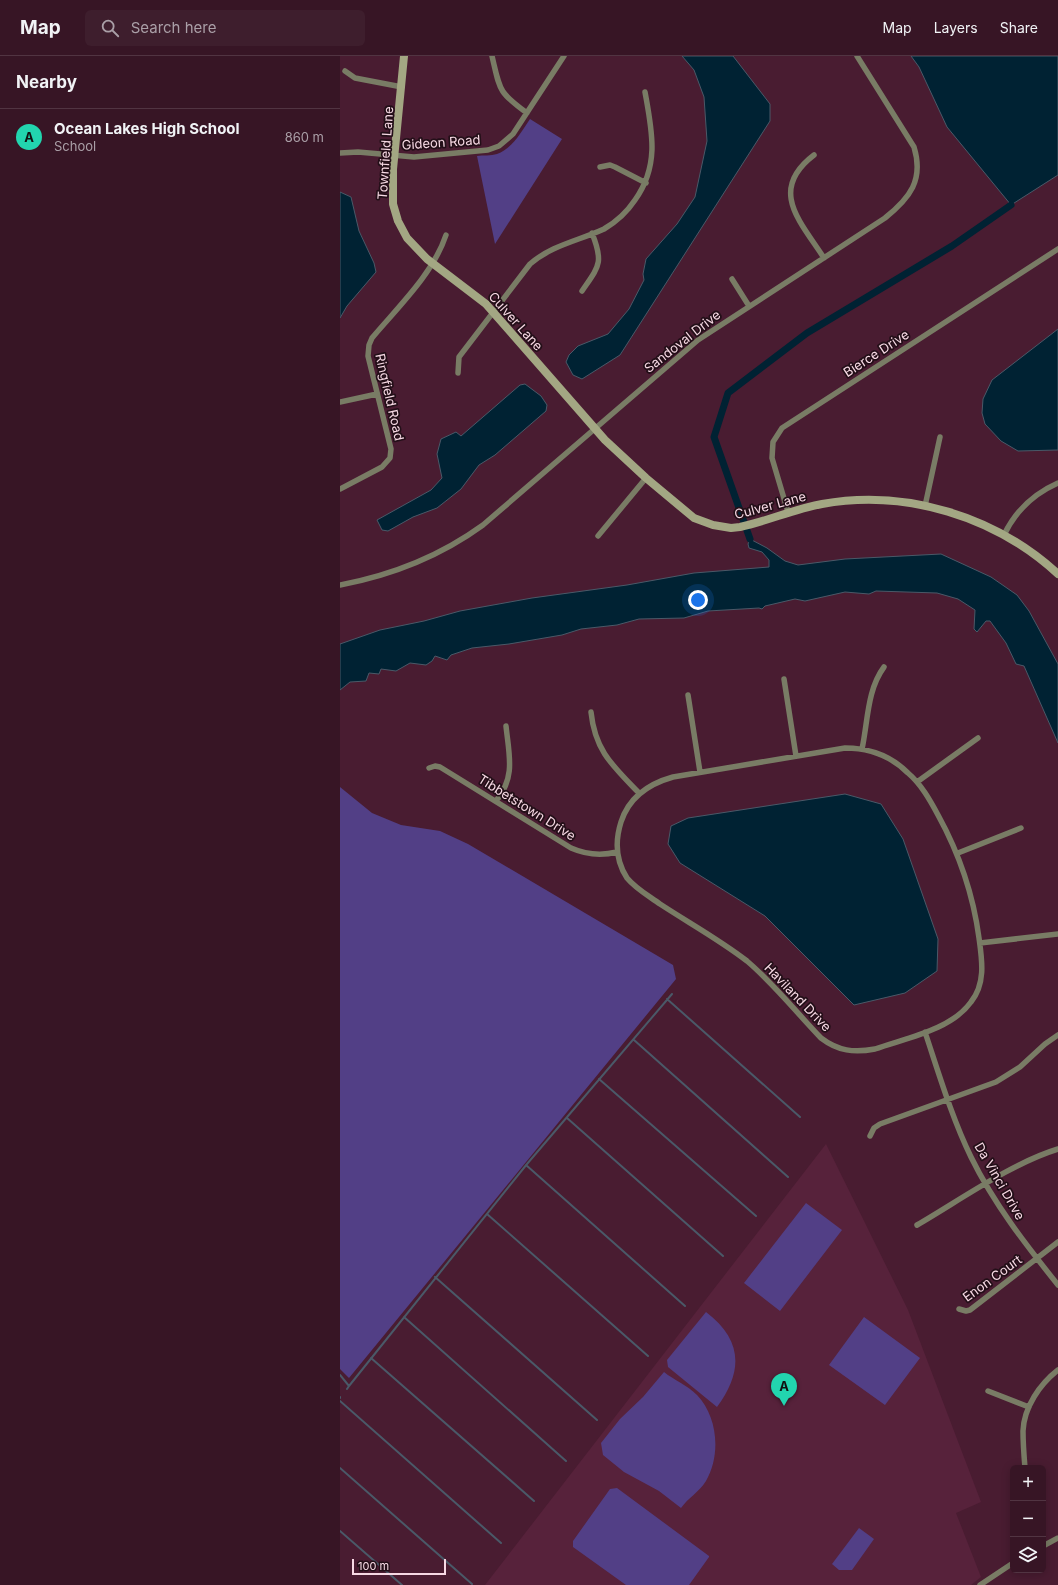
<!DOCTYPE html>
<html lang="en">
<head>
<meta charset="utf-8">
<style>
	body { margin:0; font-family:Inter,sans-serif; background:#3e1e2d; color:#f1f3f6 }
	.controls { position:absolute; right:12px; bottom:12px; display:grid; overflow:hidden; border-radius:6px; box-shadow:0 2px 10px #0003 }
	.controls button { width:36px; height:36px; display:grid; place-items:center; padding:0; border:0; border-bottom:1px solid #513442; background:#371525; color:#f1f3f6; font:20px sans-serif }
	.scale { position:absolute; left:12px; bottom:10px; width:94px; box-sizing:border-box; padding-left:4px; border:2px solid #f7d9e4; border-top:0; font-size:11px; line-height:14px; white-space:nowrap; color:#f7d9e4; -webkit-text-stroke:3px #230f18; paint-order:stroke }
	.you { position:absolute; left:358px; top:544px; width:14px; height:14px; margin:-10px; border:3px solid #fff; border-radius:50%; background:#1a73e8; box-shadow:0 0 0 6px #1a73e833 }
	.badge { display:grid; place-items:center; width:26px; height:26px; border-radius:50%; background:#22d5af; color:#111; font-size:13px; font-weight:700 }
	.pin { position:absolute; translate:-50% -33px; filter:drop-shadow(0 1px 2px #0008) }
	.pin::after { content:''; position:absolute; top:21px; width:14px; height:12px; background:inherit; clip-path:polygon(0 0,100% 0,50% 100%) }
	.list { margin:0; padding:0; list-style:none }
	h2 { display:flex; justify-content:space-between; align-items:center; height:52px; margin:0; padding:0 16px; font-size:17px }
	h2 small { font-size:13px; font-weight:400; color:#aa9fa7 }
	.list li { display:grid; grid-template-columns:26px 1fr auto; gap:12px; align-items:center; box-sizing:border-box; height:56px; padding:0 16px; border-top:1px solid #513442 }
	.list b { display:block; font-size:15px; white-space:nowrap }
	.list p { margin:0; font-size:13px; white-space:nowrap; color:#aa9fa7 }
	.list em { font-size:13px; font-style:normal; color:#aa9fa7 }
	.icon { flex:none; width:22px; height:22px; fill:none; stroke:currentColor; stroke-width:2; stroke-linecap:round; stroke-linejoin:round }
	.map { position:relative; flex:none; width:718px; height:1529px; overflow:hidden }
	header { display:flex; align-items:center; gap:24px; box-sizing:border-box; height:56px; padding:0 20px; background:#371525; border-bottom:1px solid #513442 }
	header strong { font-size:19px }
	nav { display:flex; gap:22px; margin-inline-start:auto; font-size:14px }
	.search { width:280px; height:36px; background:#3e1e2d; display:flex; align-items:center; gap:10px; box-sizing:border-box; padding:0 14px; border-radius:6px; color:#aa9fa7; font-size:15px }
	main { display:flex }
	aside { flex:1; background:#371525 }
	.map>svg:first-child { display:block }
	.built { fill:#57223b }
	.green { fill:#523f86 }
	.water { fill:#023; stroke:#4a5968 }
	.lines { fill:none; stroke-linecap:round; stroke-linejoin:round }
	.stream { stroke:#4a5968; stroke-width:2 }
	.canal { stroke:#023; stroke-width:7 }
	.street { stroke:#797c65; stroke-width:5.5 }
	.secondary { stroke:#a3a783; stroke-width:8 }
	.labels { text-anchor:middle; stroke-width:3.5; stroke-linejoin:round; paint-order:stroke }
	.street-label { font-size:13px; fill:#f7d9e4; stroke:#230f18 }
</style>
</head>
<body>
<header>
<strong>Map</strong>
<div class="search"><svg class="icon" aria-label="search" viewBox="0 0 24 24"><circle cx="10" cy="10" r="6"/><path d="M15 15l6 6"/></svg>Search here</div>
<nav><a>Map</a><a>Layers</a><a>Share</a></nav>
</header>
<main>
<aside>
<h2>Nearby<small></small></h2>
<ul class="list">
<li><span class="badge">A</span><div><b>Ocean Lakes High School</b><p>School</p></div><em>860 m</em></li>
</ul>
</aside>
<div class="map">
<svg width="718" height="1529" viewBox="0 0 718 1529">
	<rect width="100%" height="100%" fill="#491c31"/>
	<path class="built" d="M486,1088l82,166 73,192 -25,11 25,64 -10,8h-486z"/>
	<path class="green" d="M190,63l32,20 -67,105 -18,-88c6,-1 14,0 20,-2 16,-6 24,-22 33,-35z
		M0,731l32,26 29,12 39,6 28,13 205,121 3,14 -327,399 -9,-9z
		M466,1147l36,27 -62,81 -36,-28z
		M366,1256c36,27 38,59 11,95l-49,-40 -1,-7z
		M524,1261l56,41 -35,47 -56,-40z
		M324,1316c10,8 23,13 33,23 21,22 24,60 9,86 -7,11 -18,17 -25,27l-22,-17 -35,-19 -21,-17 -2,-12 19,-24 23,-22z
		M277,1432l92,68v1l-20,28h-63l-53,-38v-6l37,-52z
		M519,1472l15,11 -22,31h-13l-7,-6z"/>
	<path class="water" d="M342,0h51l37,48v17l-150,234 -38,24 -9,-4 -7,-13 3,-7 9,-9 30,-12 21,-25 15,-29 -1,-6 3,-15 31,-35 18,-27 12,-56 -3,-44 -10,-27z
		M571,0h147v119l-47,30 -64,-78 -28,-60z
		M0,136l11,5 8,34 15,32 2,9 -29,34 -7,12z
		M718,273v121l-40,1 -17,-10 -16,-17 -3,-11 1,-14 9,-19z
		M185,328l16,12 6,9 -1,6 -51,44 -16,10 -18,24 -24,19 -24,9 -25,14 -6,-1 -5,-10 54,-30 11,-12 -5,-24 4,-15 15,-7 5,4 59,-51z
		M410,483l17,9 18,13 13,4 47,-6 96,-5 50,23 26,18 12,16 29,53v79l-34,-77 -8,-2 -10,-21 -16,-22h-4l-9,11 -3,-3 1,-19 -17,-11 -21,-6 -61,-2 -7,3 -24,-2 -40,9 -10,-2 -30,7 -3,3 -3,-1 -51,3 -24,7 -45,1 -22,6 -36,4 -19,6 -53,9 -37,4 -21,7 -4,5 -12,-4 -3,5 -6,4 -16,-2 -14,8 -15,-2 -2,5 -10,-1 -3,8 -16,1 -10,8v-46l40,-14 44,-9 36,-10 72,-13 95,-13 67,-12 75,-6v-7l-7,-8 -13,-4 -1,-4z
		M505,738l36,10 22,35 35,100 -1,32 -32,22 -51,12 -89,-89 -85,-53 -12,-19 3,-18 17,-8z"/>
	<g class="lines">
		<path class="stream" d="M327,943l133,118
			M294,984l154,137
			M259,1023l157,137
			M227,1062l156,138
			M186,1109l159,141
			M147,1158l161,142
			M95,1221l162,143
			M64,1261l162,144
			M31,1302l163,143
			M0,1319l9,11 -2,3
			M9,1330l178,-222 145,-170
			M0,1342v-1
			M0,1345l161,142
			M0,1412l132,116
			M0,1475l62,54"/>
		<path class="canal" d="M410,483l-36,-102 14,-44 79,-60 145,-87 59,-41"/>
		<path class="street" d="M152,0c8,34 6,36 35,57
			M5,15l10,7 47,9
			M0,97l18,-1 56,5 74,-7 11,-4 14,-12 51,-78
			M474,99c-46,35 -14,66 10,103
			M260,111l10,-2 5,2 31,16
			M392,223l17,27
			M242,235c17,-25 22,-28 10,-58
			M118,317l1,-16 71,-93c22,-19 48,-23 74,-35 12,-7 23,-17 31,-29 25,-35 17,-69 10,-108
			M0,346l37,-8
			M0,433l42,-22 8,-9 1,-9 -23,-93 1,-11 3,-7c26,-31 61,-64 74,-103
			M585,450l15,-69
			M448,456l-16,-54 1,-16 9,-14 276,-179
			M664,479c12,-25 29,-41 54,-52
			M258,480l48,-58
			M0,529c53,-10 99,-28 143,-60l215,-185 187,-122c25,-20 39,-38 29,-71l-57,-91
			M444,623l12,77
			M348,639l12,77
			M251,656c4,39 22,54 48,81
			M505,692c24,0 46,8 63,25 13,11 22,27 30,42 22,40 35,78 41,123 3,22 7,45 -8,64 -20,28 -65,36 -96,47 -21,4 -37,2 -54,-11 -25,-26 -47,-54 -74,-77 -27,-21 -58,-38 -87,-57 -11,-8 -24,-15 -33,-26 -11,-17 -12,-37 -6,-56 8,-25 27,-38 52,-45z
			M522,693c6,-28 5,-59 22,-82
			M89,712l6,-2 5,1 131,81c16,7 30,8 46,4
			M577,726l61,-44
			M156,745c20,-24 13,-46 10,-75
			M618,797l63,-25
			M640,887l78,-9
			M585,976c14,42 27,86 46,125 23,47 55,88 87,128
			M530,1080l4,-8 6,-4 116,-42 24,-15 25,-23 13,-9
			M577,1169c43,-25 95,-62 141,-76
			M619,1253l7,2 4,-1 88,-68
			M648,1335l41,16
			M685,1412c-1,-12 -2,-25 -2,-37 1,-24 17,-47 35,-61
			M703,1490l15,-8
			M640,1529l33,-22"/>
		<path class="secondary" d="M64,0l-11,113v35l5,17 9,17 20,21 59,45 119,136 41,38 48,40 19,7 18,3 9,-1c28,-6 54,-18 82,-23 84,-15 173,12 236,70"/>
	</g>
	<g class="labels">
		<g class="street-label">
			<text transform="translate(101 86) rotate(-4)" y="5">Gideon Road</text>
			<text transform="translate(45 97) rotate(-86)" y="5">Townfield Lane</text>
			<text transform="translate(176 265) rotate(48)" y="5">Culver Lane</text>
			<text transform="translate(342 285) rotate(-38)" y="5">Sandoval Drive</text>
			<text transform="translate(536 297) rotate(-33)" y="5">Bierce Drive</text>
			<text transform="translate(50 341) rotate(77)" y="5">Ringfield Road</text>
			<text transform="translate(430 449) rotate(-15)" y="5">Culver Lane</text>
			<text transform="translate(187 751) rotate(32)" y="5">Tibbetstown Drive</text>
			<text transform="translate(458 941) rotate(46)" y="5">Haviland Drive</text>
			<text transform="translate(660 1125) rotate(60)" y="5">Da Vinci Drive</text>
			<text transform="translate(652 1222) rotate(-36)" y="5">Enon Court</text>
		</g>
	</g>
</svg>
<div class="controls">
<button>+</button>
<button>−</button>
<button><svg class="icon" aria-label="layers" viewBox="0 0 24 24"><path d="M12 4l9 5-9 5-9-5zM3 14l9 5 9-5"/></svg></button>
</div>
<div class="scale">100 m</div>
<div class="you"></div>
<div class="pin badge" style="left:444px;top:1350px">A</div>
</div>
</main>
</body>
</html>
